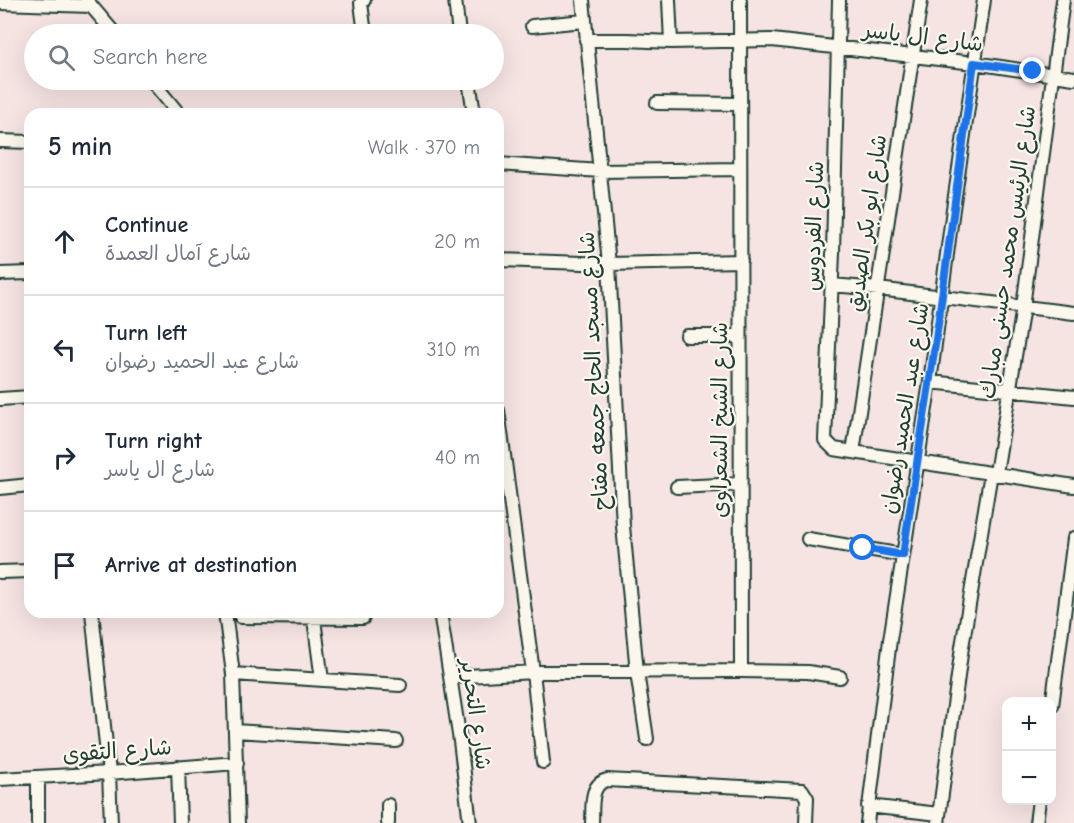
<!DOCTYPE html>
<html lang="en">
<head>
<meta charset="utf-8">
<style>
	body { margin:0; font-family:"Comic Neue","Playpen Sans Arabic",sans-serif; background:#f6f6f7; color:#1f2937 }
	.controls { position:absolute; right:18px; bottom:18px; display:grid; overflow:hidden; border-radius:12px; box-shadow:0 6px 24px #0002 }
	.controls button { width:54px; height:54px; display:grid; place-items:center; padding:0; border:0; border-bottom:2px solid #e0e1e3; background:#fff; color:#1f2937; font:30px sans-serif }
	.stop { position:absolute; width:18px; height:18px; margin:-14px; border:4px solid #1a73e8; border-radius:50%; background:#fff }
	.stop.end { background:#1a73e8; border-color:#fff; box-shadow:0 2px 6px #0008 }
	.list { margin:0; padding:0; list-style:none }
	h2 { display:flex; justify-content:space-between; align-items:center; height:78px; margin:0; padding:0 24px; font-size:26px }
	h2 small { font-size:20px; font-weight:400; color:#747a83 }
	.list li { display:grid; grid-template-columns:39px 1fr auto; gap:18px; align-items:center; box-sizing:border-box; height:108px; padding:0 24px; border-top:2px solid #e0e1e3 }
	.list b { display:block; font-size:22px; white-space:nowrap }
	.list p { margin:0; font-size:20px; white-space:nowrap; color:#747a83 }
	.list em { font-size:20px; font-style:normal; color:#747a83 }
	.icon { flex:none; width:33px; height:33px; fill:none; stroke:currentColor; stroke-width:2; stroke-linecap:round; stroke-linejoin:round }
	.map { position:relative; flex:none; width:1074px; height:823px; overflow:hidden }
	.search { position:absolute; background:#fff; box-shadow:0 6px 24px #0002; left:24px; top:24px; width:480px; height:66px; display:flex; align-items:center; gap:15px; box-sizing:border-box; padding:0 21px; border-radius:33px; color:#747a83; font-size:22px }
	.panel { position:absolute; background:#fff; box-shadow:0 6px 24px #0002; left:24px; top:108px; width:480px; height:510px; border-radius:18px }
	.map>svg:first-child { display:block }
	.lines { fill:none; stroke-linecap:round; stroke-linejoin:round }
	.minor-casing { stroke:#1f3d34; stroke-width:16 }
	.minor { stroke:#fbf7ec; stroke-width:12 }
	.route { stroke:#1a73e8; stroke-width:8 }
	.labels { text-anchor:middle; stroke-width:4.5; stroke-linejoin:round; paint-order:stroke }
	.street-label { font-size:22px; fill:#1f3d34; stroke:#fbf7ec }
</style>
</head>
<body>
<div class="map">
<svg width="1074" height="823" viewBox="0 0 1074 823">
	<rect width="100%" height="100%" fill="#f6e4e3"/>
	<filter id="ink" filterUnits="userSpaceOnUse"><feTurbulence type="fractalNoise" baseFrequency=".0167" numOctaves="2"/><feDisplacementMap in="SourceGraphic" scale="12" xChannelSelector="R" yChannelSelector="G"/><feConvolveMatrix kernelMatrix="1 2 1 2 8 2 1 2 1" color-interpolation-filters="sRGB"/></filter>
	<g filter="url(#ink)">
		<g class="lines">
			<g class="minor-casing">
				<path id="minor" d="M364,0l-3,3 4,31
					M455,0l4,34
					M583,0l26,264 14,262 14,146 10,67
					M669,0l2,42
					M740,0l1,671
					M839,0l-6,253 -8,187 9,9 240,37
					M87,1l28,33
					M0,3l91,3
					M532,26l52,-5
					M586,40h41l44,2 101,-2 202,23 100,15
					M151,80l28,34
					M469,80l5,34
					M657,103l82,1
					M0,141l30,1
					M498,164l103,7 139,-2
					M498,260l111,4 132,-3
					M0,274l30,-1
					M832,285l46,4 196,24
					M687,336h53
					M930,382l144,15
					M0,399l30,-2
					M498,410l35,262 10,90
					M853,452l68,-452
					M996,473l27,-166 40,-307
					M677,487l63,-3
					M0,488l30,-3
					M808,539l95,16
					M0,572l30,-1
					M92,612l17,161 2,50
					M225,612l8,62 5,149
					M313,612l9,68
					M440,612l20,129 10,82
					M241,617l122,1
					M233,674l167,11
					M451,677l82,-5 208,-1 67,1 32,5
					M1052,706l22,-168
					M235,731l161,10
					M178,767l2,56
					M38,777v46
					M0,779l109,-6 128,-10
					M868,806l71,8
					M388,823v-18
					M592,823c1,-15 -3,-39 15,-43l195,10 5,8 -1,25
					M867,823l23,-183 40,-258 23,-173 31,-209
					M938,823l24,-176 29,-174
					M1036,823l3,-23"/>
			</g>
			<use href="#minor" class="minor"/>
		</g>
	</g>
	<g class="lines" filter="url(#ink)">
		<path class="route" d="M863,548l40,7 33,-216 38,-276 59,8"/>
	</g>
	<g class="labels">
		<g class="street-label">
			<text transform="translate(923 36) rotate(7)" y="8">شارع ال ياسر</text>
			<text transform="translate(866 223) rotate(-82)" y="8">شارع ابو بكر الصديق</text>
			<text transform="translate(813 226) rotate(-88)" y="8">شارع الفردوس</text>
			<text transform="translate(1007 252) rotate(-82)" y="8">شارع الرئيس محمد حسنى مبارك</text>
			<text transform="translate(593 371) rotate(-93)" y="8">شارع مسجد الحاج جمعه مفتاح</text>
			<text transform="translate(904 408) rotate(-81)" y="8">شارع عبد الحميد رضوان</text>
			<text transform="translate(719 420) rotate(-90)" y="8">شارع الشيخ الشعراوى</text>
			<text transform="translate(477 714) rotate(82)" y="8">شارع التحرير</text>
			<text transform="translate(117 750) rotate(-4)" y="8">شارع التقوى</text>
		</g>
	</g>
</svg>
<div class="controls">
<button>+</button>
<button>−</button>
</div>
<div class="stop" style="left:863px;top:548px"></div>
<div class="stop end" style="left:1033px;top:71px"></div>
<div class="search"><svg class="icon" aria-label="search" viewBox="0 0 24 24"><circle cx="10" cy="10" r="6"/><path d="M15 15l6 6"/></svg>Search here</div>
<section class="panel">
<h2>5 min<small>Walk · 370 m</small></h2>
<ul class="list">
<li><svg class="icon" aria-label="ahead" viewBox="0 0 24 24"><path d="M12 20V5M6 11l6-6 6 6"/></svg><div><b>Continue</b><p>شارع آمال العمدة</p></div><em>20 m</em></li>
<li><svg class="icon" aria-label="left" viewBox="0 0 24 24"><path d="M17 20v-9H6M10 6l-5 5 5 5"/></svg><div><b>Turn left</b><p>شارع عبد الحميد رضوان</p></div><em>310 m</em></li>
<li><svg class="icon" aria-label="right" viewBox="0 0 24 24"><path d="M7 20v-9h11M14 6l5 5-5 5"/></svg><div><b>Turn right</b><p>شارع ال ياسر</p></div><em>40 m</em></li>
<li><svg class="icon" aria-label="arrive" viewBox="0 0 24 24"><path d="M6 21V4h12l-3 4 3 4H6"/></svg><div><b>Arrive at destination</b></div></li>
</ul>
</section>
</div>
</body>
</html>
